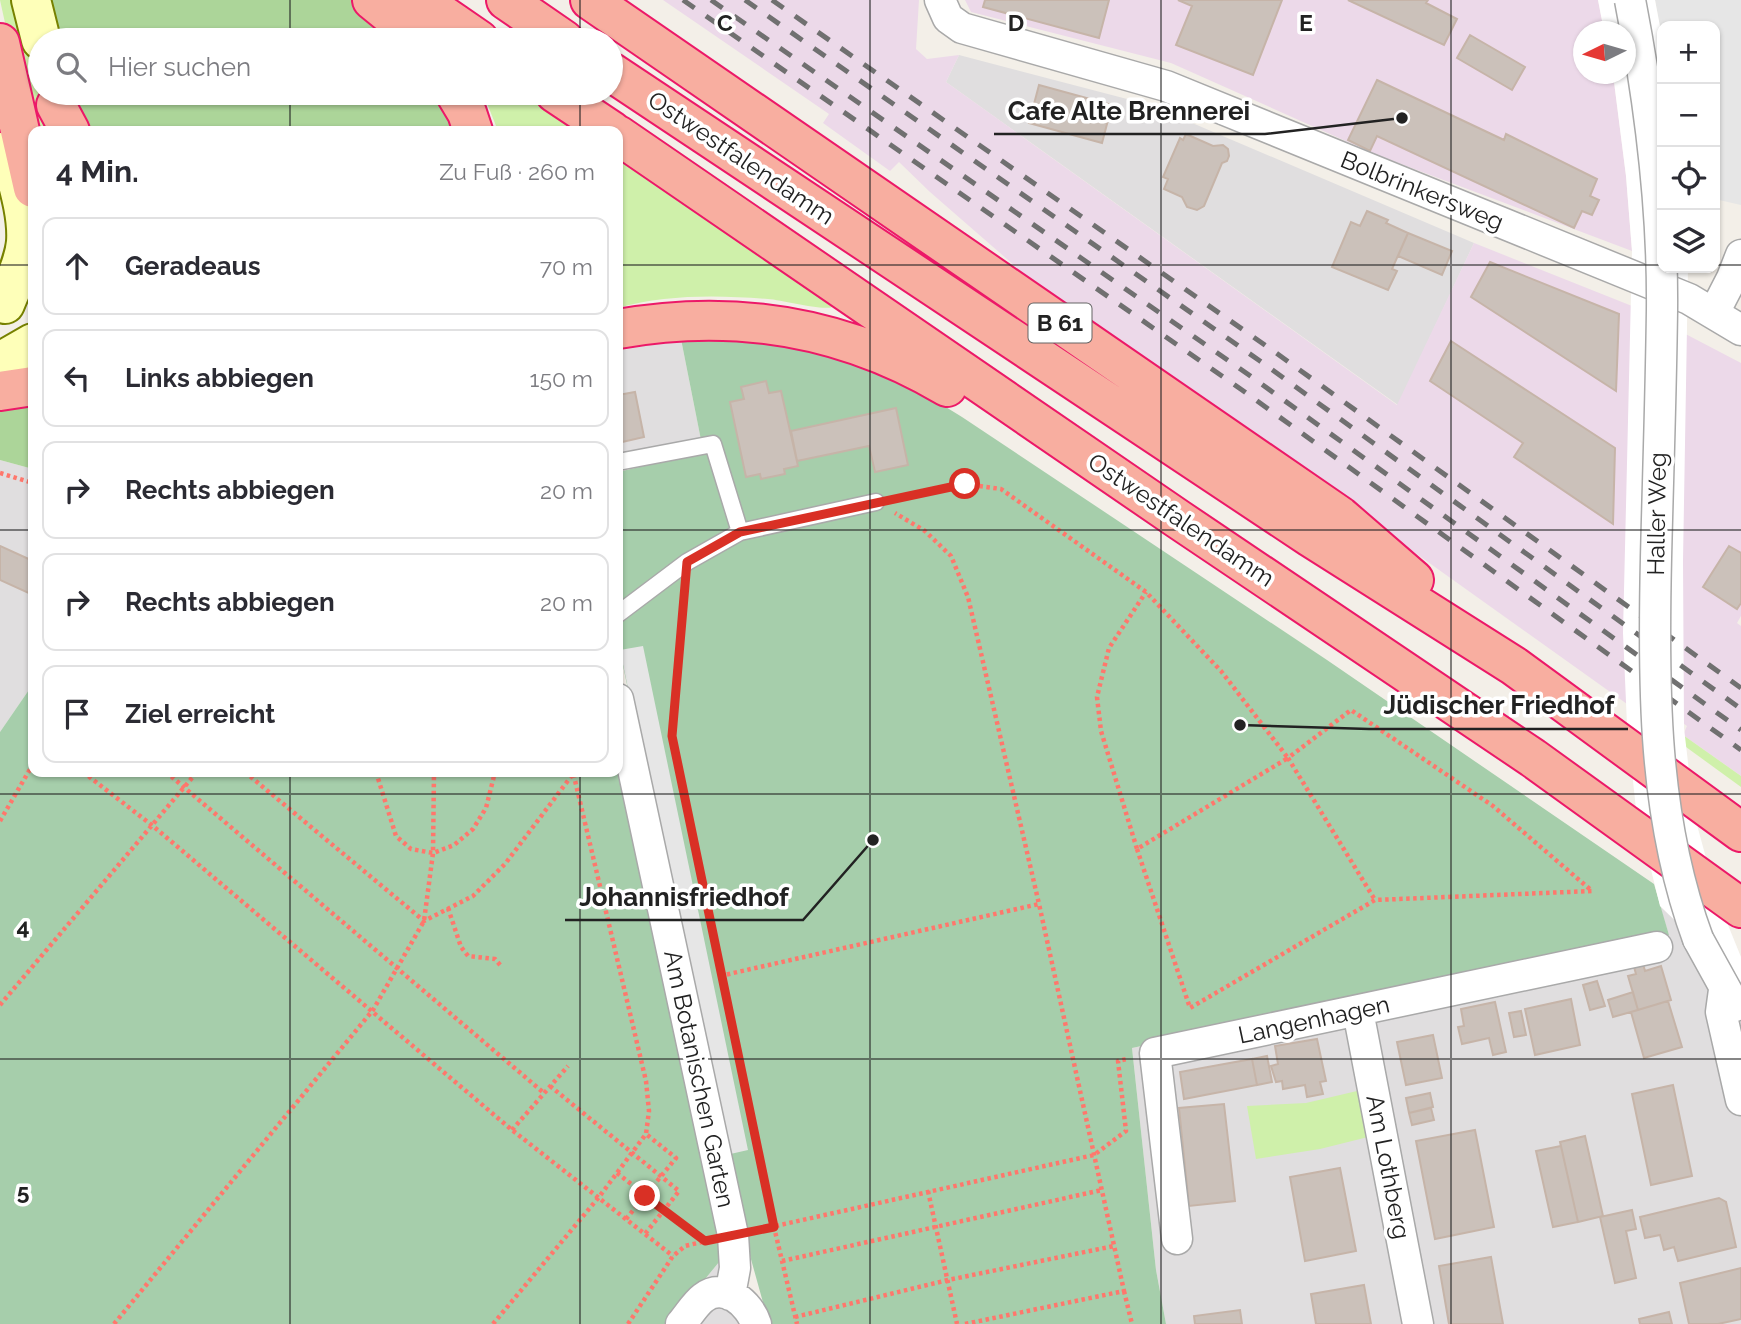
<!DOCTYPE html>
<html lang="de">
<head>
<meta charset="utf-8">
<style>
	body { margin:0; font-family:Raleway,sans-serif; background:#f7f7f7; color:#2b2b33 }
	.controls { position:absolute; right:21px; top:21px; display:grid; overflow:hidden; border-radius:14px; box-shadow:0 2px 5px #0004 }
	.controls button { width:63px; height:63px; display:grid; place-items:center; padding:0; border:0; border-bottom:2px solid #e1e1e2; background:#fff; color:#2b2b33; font:35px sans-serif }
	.compass { position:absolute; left:1573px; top:21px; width:63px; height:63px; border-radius:50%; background:#fff; box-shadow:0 2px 5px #0004; rotate:265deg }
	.stop { position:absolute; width:21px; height:21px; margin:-16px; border:5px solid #d93025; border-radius:50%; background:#fff }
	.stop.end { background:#d93025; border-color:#fff; box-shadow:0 2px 7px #0008 }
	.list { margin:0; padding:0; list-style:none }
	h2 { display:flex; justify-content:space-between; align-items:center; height:91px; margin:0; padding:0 28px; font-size:30px }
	h2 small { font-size:23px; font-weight:400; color:#7c7c81 }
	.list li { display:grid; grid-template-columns:46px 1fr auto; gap:21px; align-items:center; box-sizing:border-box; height:98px; margin:0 14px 14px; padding:0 14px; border:2px solid #e1e1e2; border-radius:14px }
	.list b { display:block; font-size:26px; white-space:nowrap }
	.list em { font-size:23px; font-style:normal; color:#7c7c81 }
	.icon { flex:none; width:38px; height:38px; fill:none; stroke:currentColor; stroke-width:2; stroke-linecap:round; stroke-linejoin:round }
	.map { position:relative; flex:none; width:1741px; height:1324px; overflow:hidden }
	.search { position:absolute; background:#fff; box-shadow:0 2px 5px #0004; left:28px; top:28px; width:595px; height:77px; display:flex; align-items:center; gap:18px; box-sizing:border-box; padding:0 24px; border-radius:38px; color:#7c7c81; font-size:26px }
	.panel { position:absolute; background:#fff; box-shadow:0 2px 5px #0004; left:28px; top:126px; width:595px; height:651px; border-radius:14px }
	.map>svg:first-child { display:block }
	.residential { fill:#e0dedf }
	.industrial { fill:#ecd9e9 }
	.grass { fill:#cff0aa }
	.forest { fill:#acd599 }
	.cemetery { fill:#a6ceab }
	.parking { fill:#e6e6e6 }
	.pier { fill:#fff }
	.building { fill:#cbc1ba; stroke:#c6b4a8; stroke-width:2 }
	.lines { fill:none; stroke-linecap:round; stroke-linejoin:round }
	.service-casing { stroke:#a9a9a9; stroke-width:19 }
	.minor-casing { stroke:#a9a9a9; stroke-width:33 }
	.secondary-casing { stroke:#778100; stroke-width:42 }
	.trunk-casing { stroke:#ec1968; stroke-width:42 }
	.path { stroke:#ff776c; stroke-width:4.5; stroke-dasharray:3.5 3.5; stroke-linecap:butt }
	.service { stroke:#fff; stroke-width:16 }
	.minor { stroke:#fff; stroke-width:30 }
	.secondary { stroke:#feffb9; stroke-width:38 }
	.trunk { stroke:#f8aea0; stroke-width:38 }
	.rail { stroke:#707070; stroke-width:5; stroke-dasharray:14 14; stroke-linecap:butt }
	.minor-bridge-casing { stroke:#a9a9a9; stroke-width:33; stroke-linecap:butt }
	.minor-bridge { stroke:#fff; stroke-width:30 }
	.route { stroke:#d93025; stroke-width:9 }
	.grid { fill:none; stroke:#222; stroke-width:2; stroke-opacity:0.55 }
	.labels { text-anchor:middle; stroke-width:7; stroke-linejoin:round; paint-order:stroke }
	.shield { fill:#fff; stroke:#646464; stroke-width:2 }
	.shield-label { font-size:23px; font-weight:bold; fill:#222 }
	.street-label { font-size:24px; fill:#222; stroke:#fff }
	.grid-label { font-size:23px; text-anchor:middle; font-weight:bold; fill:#222; stroke:#fff; stroke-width:7; stroke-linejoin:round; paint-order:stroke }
	.leader { fill:none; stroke:#222; stroke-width:2.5 }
	.callout-dot { fill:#222; stroke:#fff; stroke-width:2.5 }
	.callout-label { font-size:26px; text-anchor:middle; font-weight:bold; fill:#222; stroke:#fff; stroke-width:7; stroke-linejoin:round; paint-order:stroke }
</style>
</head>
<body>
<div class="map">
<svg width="1741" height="1324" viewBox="0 0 1741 1324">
	<rect width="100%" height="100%" fill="#f3efe8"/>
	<path class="residential" d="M959,55l191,50 324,138 -76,162 -452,-323z
		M681,339l20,101 -83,17v-106z
		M0,460l33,9v215l-33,48z
		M1660,906l81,78v340h-575l-10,-54 -24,-222 537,-113z
		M724,1256l18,68h-74z"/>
	<path class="industrial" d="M663,0h256l-3,49 11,10 32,-4 -13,27 451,323 77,-162 158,63 109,57v253l-4,7 4,3v150l-58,-41 4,-9 -49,-35 -11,13 -604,-431 -93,-81 -31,-30 -9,9 -67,-48 6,-9z
		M965,0h633l6,31 -20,1v42h29l13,102 6,75 -255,-96 -206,-92 -200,-51z"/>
	<path class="grass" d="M0,0h16l31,131h-14v20z
		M483,93h40l57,38h-82z
		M618,157l215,145 -1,5c-10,4 -49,-7 -64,-8 -49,-4 -102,-5 -150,9z
		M1683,735l58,41v11l-55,-40z
		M1357,1091l11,46 -48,12 -64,10 -9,-53 59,-3z"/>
	<path class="forest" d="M52,0h299l46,40h-336z
		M73,93h367l18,38h-376z
		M33,404v65l-33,-9v-53z"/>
	<path class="cemetery" d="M714,337l87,7 101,36 60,37 365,243 327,224 15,51 -537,113 24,222 10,54h-397l-20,-72 -23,-97 -108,-513v-170l34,-8 -3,-14 52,-10 -20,-101z
		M33,684v88h585l106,484 -56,68h-668v-592z"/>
	<path class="parking" d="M1655,0h86v205l-26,-6v-173h-53v11z
		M643,646l105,504 -22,5 -106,-505z"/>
	<path class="pier" d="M1598,0h57l7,37v231h26l-5,293 1,167 10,86 23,84 24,59v27l-81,-78 -24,-97 -9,-84 -4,-92 9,-382 -6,-75 -13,-102h13v-42l-22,-1z"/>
	<path class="building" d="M985,0h124l-10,38 -116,-31z
		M1178,0h104l-29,75 -77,-30 16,-39z
		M1348,0h80l-2,3 31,16 -13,26z
		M1470,35l55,32 -13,23 -55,-32z
		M1377,80l127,60 2,-6 91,45 -7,17 9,4 -7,15 -10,-4 -8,17 -197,-92 -7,15 -22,-11z
		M1039,85l73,20 -10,38 -73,-20z
		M1186,134l27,12 10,-1 5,4 1,7 -2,5 -5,2 -18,43 -7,4 -10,-3 -5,-10 -18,-8 4,-10 -5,-2 17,-39 3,2z
		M1367,211l21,9 -2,3 22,10 -16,36 5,2 -9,19 -56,-23 19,-45 9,4z
		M1408,233l44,18 -10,24 -44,-19z
		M1490,262l129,52 -3,77 -145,-94z
		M1451,341l164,107 -2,76 -99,-67 9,-14 -93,-62z
		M766,381l3,12 12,-2 17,75 -14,3 1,5 -24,5 -1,-5 -14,3 -16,-75 14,-3 -3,-12z
		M635,392l9,45 -26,6v-48z
		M896,408l12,57 -33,7 -6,-26 -72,15 -6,-30z
		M0,546l33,15v34l-33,-15z
		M1729,546l12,7v50l-4,6 -34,-22z
		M1643,964l2,7 16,-5 10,34 -33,10 -10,-34 8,-2 -2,-7z
		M1597,981l8,25 -15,4 -7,-25z
		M1633,992l5,18 -25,7 -5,-17z
		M1571,999l9,46 -45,10 -10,-46z
		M1668,1001l14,46 -38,11 -13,-46z
		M1495,1002l11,50 -13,3 -4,-17 -27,6 -4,-17 6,-1 -3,-17z
		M1521,1011l5,24 -12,2 -5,-24z
		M1433,1035l9,43 -36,7 -9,-43z
		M1317,1039l9,42 -6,1 3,12 -16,3 -2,-12 -22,4 -1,-8 -6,1 -5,-16 7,-2 -3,-18z
		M1267,1056l5,26 -15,3 -5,-26z
		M1252,1059l5,26 -73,14 -4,-27z
		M1673,1085l19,91 -41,9 -19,-91z
		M1430,1093l3,14 -24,6 -3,-15z
		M1224,1104l11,97 -46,5 -10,-98z
		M1431,1108l3,12 -22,5 -3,-12z
		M1475,1130l19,97 -59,12 -19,-98z
		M1585,1136l18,80 -25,6 -18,-80z
		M1561,1146l17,76 -25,5 -17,-76z
		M1340,1168l16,83 -51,10 -15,-84z
		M1719,1198l7,4 10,45 -58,14 -4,-14 -10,3 -4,-15 -15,3 -5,-21z
		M1632,1210l4,19 -10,2 10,47 -21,5 -15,-66z
		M1491,1257l12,67h-54l-10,-58z
		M1741,1268v51l-23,5h-29l-9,-41z
		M1364,1285l7,39h-55l-5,-30z
		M1240,1310l2,14h-47l-1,-8z
		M1669,1312l3,12h-32l-1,-5z"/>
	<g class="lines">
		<g class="service-casing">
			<path id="service" d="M618,462l95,-18 27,88
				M618,614l69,-52 53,-30 136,-30"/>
		</g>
		<g class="minor-casing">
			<path id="minor" d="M940,0l8,18 14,10 204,58 523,213 52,31
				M1714,313l18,-35 9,-23
				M618,699l115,536 2,33 -5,27
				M1698,939l37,67
				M1724,990l-3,22 20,88
				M1358,1011l60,313
				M1177,1239l-22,-186 502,-106
				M681,1324c7,-8 14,-20 22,-26 21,-17 47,6 53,26"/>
		</g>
		<g class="secondary-casing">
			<path id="secondary" d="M31,0l10,40
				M5,304c8,-20 19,-41 21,-62 2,-30 -10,-63 -17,-92
				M0,362l33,-19"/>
		</g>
		<g class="trunk-casing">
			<path id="trunk" d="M372,0l27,22 17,18
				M421,0l58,40
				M506,0l58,40
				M590,0l750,516 74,64
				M0,43l33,145
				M611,72l699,465 204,129 227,166
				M455,93l12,20 6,18
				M555,93l57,38
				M56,105l14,26
				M618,135l560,384 355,239 208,150
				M618,329c117,-21 226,-3 329,58
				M0,391l33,-5"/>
		</g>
		<path class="path" d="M0,473l33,10
			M897,498l69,-14 35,5 145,103 75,79 67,87 -151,91 -36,-118 -4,-34 12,-49 37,-56
			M684,593c-5,56 -16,113 -8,169l98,465 23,97
			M83,772l70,54 359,304 161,126
			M166,772l378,321
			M245,772l179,149 49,-25 32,-32 68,-90
			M376,772l20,64 15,13 22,4 21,-8 19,-16 13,-21 9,-36
			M0,821l33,-57
			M1137,849l53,159 185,-108 217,-9 -99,-85 -142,-96 -63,48 87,142
			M448,908l13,39 7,9 27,3 6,7
			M720,976l319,-72 -71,-307 -17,-41 -26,-25 -30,-18
			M0,1005l197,-233
			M550,1086l129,105 -34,43
			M512,1130l56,-64
			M617,1173l85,66
			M928,1191l29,133
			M626,1219l50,-61 -30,-24
			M762,1229l332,-74 32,-24 -8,-70 9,-2
			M782,1261l320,-71
			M1124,1291l8,33
			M795,1317l153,-37 166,-34
			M114,1324l259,-314 51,-89 9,-68 1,-81
			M493,1324l106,-127 47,-63 3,-23 -3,-30 -73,-309
			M628,1324l45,-68 12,-10 21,-5
			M965,1324l159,-33 -85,-387"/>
		<use href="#service" class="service"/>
		<use href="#minor" class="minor"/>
		<use href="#secondary" class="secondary"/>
		<use href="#trunk" class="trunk"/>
		<path class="rail" d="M683,0l559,390 499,360
			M711,0l538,375 492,355
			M745,0l515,361 481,348
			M772,0l500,350 469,338"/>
		<g class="minor-bridge-casing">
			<path id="minor-bridge" d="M1630,0c20,103 33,205 32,310 -1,82 -4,165 -6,248 -3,129 -3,259 42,381"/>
		</g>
		<use href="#minor-bridge" class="minor-bridge"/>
	</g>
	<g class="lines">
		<path class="route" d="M645,1196l60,45 69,-14 -102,-491 15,-174 53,-30 225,-48"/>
	</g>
	<path class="grid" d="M290,0v40M580,0v40M870,0v1324M1161,0v1324M1451,0v1324M290,93v38M580,93v38M0,265h33M618,265h1044M1715,265h26M0,530h33M618,530h1123M290,772v552M580,772v552M0,794h1741M0,1059h1741"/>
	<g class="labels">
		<rect class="shield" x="1028.5" y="303.5" width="63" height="39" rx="5"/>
		<g class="shield-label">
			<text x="1060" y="331">B 61</text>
		</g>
		<g class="street-label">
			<text transform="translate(741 158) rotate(34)" y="8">Ostwestfalendamm</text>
			<text transform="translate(1422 191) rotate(22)" y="8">Bolbrinkersweg</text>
			<text transform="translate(1657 514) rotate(-89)" y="8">Haller Weg</text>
			<text transform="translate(1181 520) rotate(34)" y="8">Ostwestfalendamm</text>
			<text transform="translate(1314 1020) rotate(-12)" y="8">Langenhagen</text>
			<text transform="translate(699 1079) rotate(78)" y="8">Am Botanischen Garten</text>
			<text transform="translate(1388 1167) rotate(79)" y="8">Am Lothberg</text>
		</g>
	</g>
	<g class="grid-label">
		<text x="725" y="31">C</text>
		<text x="1016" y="31">D</text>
		<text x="1306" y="31">E</text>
		<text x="23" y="935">4</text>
		<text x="23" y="1200">5</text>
	</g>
	<path class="leader" d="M1402 118L1265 134H994M1240 725L1369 729H1628M873 840L803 920H565"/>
	<g class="callout-dot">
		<circle cx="1402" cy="118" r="7"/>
		<circle cx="1240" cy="725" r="7"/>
		<circle cx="873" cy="840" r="7"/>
	</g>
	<g class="callout-label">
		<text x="1129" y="120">Cafe Alte Brennerei</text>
		<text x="1499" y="714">Jüdischer Friedhof</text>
		<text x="684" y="906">Johannisfriedhof</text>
	</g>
</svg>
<div class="controls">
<button>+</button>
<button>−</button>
<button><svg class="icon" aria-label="locate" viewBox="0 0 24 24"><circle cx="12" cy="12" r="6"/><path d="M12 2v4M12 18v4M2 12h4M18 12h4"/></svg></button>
<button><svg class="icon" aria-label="layers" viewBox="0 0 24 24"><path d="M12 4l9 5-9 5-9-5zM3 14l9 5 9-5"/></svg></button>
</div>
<svg class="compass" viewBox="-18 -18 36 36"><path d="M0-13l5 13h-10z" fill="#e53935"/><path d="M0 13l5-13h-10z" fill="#7c7c81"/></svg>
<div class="stop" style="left:965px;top:484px"></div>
<div class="stop end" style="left:645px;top:1196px"></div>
<div class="search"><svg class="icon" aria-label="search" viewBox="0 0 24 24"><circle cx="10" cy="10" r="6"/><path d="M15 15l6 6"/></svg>Hier suchen</div>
<section class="panel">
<h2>4 Min.<small>Zu Fuß · 260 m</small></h2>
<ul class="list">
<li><svg class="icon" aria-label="ahead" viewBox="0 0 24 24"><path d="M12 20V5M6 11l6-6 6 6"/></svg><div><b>Geradeaus</b></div><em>70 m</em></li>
<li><svg class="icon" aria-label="left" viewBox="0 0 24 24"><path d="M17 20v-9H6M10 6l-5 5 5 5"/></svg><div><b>Links abbiegen</b></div><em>150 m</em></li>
<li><svg class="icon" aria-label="right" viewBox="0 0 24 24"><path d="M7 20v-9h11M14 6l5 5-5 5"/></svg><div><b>Rechts abbiegen</b></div><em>20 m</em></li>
<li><svg class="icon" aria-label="right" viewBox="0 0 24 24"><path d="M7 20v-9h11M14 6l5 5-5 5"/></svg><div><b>Rechts abbiegen</b></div><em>20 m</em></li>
<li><svg class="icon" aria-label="arrive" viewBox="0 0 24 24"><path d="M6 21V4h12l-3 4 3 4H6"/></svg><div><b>Ziel erreicht</b></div></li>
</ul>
</section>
</div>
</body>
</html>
